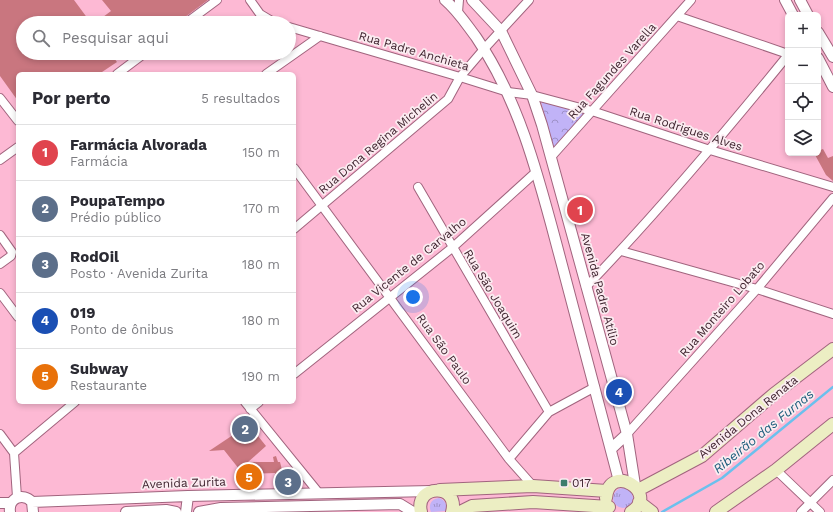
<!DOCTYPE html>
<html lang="pt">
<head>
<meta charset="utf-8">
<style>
	body { margin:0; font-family:"Work Sans",sans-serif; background:#f2f2f3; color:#2b2b33 }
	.controls { position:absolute; right:12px; top:12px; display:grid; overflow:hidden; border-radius:6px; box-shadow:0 2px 6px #0003 }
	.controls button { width:36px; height:36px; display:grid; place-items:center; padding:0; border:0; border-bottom:1px solid #e1e1e2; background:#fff; color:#2b2b33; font:20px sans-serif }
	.you { position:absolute; left:413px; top:297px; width:14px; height:14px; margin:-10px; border:3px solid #fff; border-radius:50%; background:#1a73e8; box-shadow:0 0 0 6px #1a73e833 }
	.badge { display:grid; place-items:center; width:26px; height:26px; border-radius:50%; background:#7c3aed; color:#fff; font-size:13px; font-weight:700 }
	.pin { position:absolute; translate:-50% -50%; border:2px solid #fff; box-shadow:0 1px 4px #0006 }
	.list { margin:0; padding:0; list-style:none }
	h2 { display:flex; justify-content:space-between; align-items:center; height:52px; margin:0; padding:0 16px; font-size:17px }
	h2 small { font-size:13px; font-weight:400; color:#7c7c81 }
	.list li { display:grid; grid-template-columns:26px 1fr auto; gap:12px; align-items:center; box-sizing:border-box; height:56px; padding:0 16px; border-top:1px solid #e1e1e2 }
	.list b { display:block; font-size:15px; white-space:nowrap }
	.list p { margin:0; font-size:13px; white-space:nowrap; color:#7c7c81 }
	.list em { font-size:13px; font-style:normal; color:#7c7c81 }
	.icon { flex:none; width:22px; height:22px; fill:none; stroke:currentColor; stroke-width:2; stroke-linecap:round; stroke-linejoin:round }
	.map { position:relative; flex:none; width:833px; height:512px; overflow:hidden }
	.search { position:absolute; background:#fff; box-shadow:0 2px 6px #0003; left:16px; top:16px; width:280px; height:44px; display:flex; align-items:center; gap:10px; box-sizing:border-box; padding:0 14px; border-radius:22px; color:#7c7c81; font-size:15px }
	.panel { position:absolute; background:#fff; box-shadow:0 2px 6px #0003; left:16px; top:72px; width:280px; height:332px; border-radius:6px }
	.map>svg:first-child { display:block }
	.grass { fill:url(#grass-tufts) }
	.park { fill:url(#park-crowns) }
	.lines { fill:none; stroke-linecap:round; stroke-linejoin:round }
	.stream { stroke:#6bc0ed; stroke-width:2.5 }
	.building { fill:#c9767f }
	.minor-casing { stroke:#a1647e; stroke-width:10 }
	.tertiary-casing { stroke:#a1647e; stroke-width:12 }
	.secondary-casing { stroke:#a1647e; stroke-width:14 }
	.minor { stroke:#fff; stroke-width:8 }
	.tertiary { stroke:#fff; stroke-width:10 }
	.secondary { stroke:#eceec3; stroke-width:12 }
	.poi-dot { fill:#3d7d6c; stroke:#fbecf1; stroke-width:1.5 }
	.labels { text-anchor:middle; stroke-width:3.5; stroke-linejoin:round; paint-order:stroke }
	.street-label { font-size:12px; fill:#402530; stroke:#fbecf1 }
	.poi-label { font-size:12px; fill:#402530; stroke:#fbecf1; text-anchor:start }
	.water-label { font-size:13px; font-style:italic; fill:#1c5d7c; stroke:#fbecf1 }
</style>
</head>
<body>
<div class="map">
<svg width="833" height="512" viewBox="0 0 833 512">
	<defs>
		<pattern id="grass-tufts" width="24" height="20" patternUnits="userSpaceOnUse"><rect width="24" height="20" fill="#c1b3f7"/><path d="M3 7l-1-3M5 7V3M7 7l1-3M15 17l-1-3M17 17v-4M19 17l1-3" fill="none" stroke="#9e91c8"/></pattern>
		<pattern id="park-crowns" width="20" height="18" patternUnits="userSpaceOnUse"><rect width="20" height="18" fill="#c1b3f7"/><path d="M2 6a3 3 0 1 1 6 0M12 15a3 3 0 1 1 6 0" fill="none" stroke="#9e91c8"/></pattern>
	</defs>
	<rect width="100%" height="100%" fill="#fdb9d4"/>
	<path class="grass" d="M613 498a10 10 0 1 1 20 0a10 10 0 1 1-20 0Z
		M439,498c6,2 9,7 7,13l-15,1c-3,-7 0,-13 8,-14z"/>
	<path class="park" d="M541,101l45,12 -33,36z"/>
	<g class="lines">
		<path class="stream" d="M662,512l60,-34 111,-91"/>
	</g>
	<path class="building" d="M0,0h74l17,23h-68v30h87l7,9 -18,12h-81v27l-18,-25z
		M102,0h106l-27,20 -2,-3 -9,6h-75l16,-12z
		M823,149l5,9 5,-2v25l-7,-6 -12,-22h4v-2z
		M583,201l6,13 -14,4 -4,-13z
		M246,421l20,25 -18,16h26l-1,-5 3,-1 2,6h2l4,16 15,-1v9l-21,1 -3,-14 -26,1 -1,-12 -9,7 -15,-19 -15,1 24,-16z"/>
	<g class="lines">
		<g class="minor-casing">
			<path id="minor" d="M250,0l10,14 15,9
				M458,12l1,-12
				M677,16l111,38
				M186,23l31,-23
				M289,27l171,50 48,15 24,3 60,16 118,39 123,37
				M117,74l28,-21
				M266,74l54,-38
				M0,98l18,23
				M551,157l140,-157
				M0,160l18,-13
				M294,168l215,291 24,27
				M418,187l131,225
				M294,229l154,-130 12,-22 24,-28 45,-49
				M0,235l12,17 -1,4 -11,8
				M621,251l136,38 76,25
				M586,287c71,-74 137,-152 202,-232
				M0,293l18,24
				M294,374l158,-126 84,-76
				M245,402l73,90
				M250,409l9,-7
				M0,434l14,19 3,44
				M627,434l130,-145 76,-91
				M14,453l61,-51
				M509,459l40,-47 46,-25
				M776,470l44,42
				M801,512l32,-32"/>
		</g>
		<g class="tertiary-casing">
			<path id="tertiary" d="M445,0c13,11 21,24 31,37 46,67 65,150 86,228 19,72 38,144 57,216
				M472,0l29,31 31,64 10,30 85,309 8,51
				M785,0l8,15
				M800,0l8,15
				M818,32l15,25
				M818,58l15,29
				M611,449l16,-15
				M32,502l156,-6 244,-5
				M0,503h11
				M10,512c-2,-14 13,-20 22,-10l1,10
				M126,512l40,-2 10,2
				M186,512l2,-16
				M199,512l22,-4 179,-4 13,8"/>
		</g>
		<g class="secondary-casing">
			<path id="secondary" d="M440,490l93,-4 74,5
				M638,490l64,-34 72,-62 59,-45
				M606,498c3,-37 55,-5 25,14
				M639,502l13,10
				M421,512c-7,-28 39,-29 31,0
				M460,512l12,-6 61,-4 76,5
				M716,512l60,-42 57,-46"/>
		</g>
		<use href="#minor" class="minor"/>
		<use href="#tertiary" class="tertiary"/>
		<use href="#secondary" class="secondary"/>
	</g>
	<rect class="poi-dot" x="560" y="479" width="8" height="8" rx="2"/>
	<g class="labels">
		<g class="street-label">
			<text transform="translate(414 51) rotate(16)" y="4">Rua Padre Anchieta</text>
			<text transform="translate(612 71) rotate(-48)" y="4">Rua Fagundes Varella</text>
			<text transform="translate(686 129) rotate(18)" y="4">Rua Rodrigues Alves</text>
			<text transform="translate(378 143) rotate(-40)" y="4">Rua Dona Regina Michelin</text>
			<text transform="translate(409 265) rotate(-39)" y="4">Rua Vicente de Carvalho</text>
			<text transform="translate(600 289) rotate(75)" y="4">Avenida Padre Atílio</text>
			<text transform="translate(493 294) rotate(59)" y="4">Rua São Joaquim</text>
			<text transform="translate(722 309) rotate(-49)" y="4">Rua Monteiro Lobato</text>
			<text transform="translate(444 349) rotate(54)" y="4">Rua São Paulo</text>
			<text transform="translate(748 417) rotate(-39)" y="4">Avenida Dona Renata</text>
			<text transform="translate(184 483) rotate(-2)" y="4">Avenida Zurita</text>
		</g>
		<g class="poi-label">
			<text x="572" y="487">017</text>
		</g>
		<g class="water-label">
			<text transform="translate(763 431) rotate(-39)" y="5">Ribeirão das Furnas</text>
		</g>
	</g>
</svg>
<div class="controls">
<button>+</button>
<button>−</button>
<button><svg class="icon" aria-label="locate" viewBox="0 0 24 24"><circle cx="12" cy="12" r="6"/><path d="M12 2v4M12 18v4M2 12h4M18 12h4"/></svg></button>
<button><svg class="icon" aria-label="layers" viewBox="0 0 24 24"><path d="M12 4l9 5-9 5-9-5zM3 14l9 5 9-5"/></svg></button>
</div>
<div class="you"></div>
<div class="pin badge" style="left:580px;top:210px;background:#e0444e">1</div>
<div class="pin badge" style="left:245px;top:429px;background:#5c6f8a">2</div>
<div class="pin badge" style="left:288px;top:482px;background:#5c6f8a">3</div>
<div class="pin badge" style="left:619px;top:392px;background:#1a4fb4">4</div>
<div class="pin badge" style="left:249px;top:477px;background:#e8710a">5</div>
<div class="search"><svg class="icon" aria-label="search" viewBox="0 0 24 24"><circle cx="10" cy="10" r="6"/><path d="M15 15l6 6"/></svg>Pesquisar aqui</div>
<section class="panel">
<h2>Por perto<small>5 resultados</small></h2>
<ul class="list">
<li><span class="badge" style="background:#e0444e">1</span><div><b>Farmácia Alvorada</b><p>Farmácia</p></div><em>150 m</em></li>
<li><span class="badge" style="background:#5c6f8a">2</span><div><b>PoupaTempo</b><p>Prédio público</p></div><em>170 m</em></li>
<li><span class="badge" style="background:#5c6f8a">3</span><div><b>RodOil</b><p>Posto · Avenida Zurita</p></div><em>180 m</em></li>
<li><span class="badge" style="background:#1a4fb4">4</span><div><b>019</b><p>Ponto de ônibus</p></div><em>180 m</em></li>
<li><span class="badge" style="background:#e8710a">5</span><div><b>Subway</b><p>Restaurante</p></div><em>190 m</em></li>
</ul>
</section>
</div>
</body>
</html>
